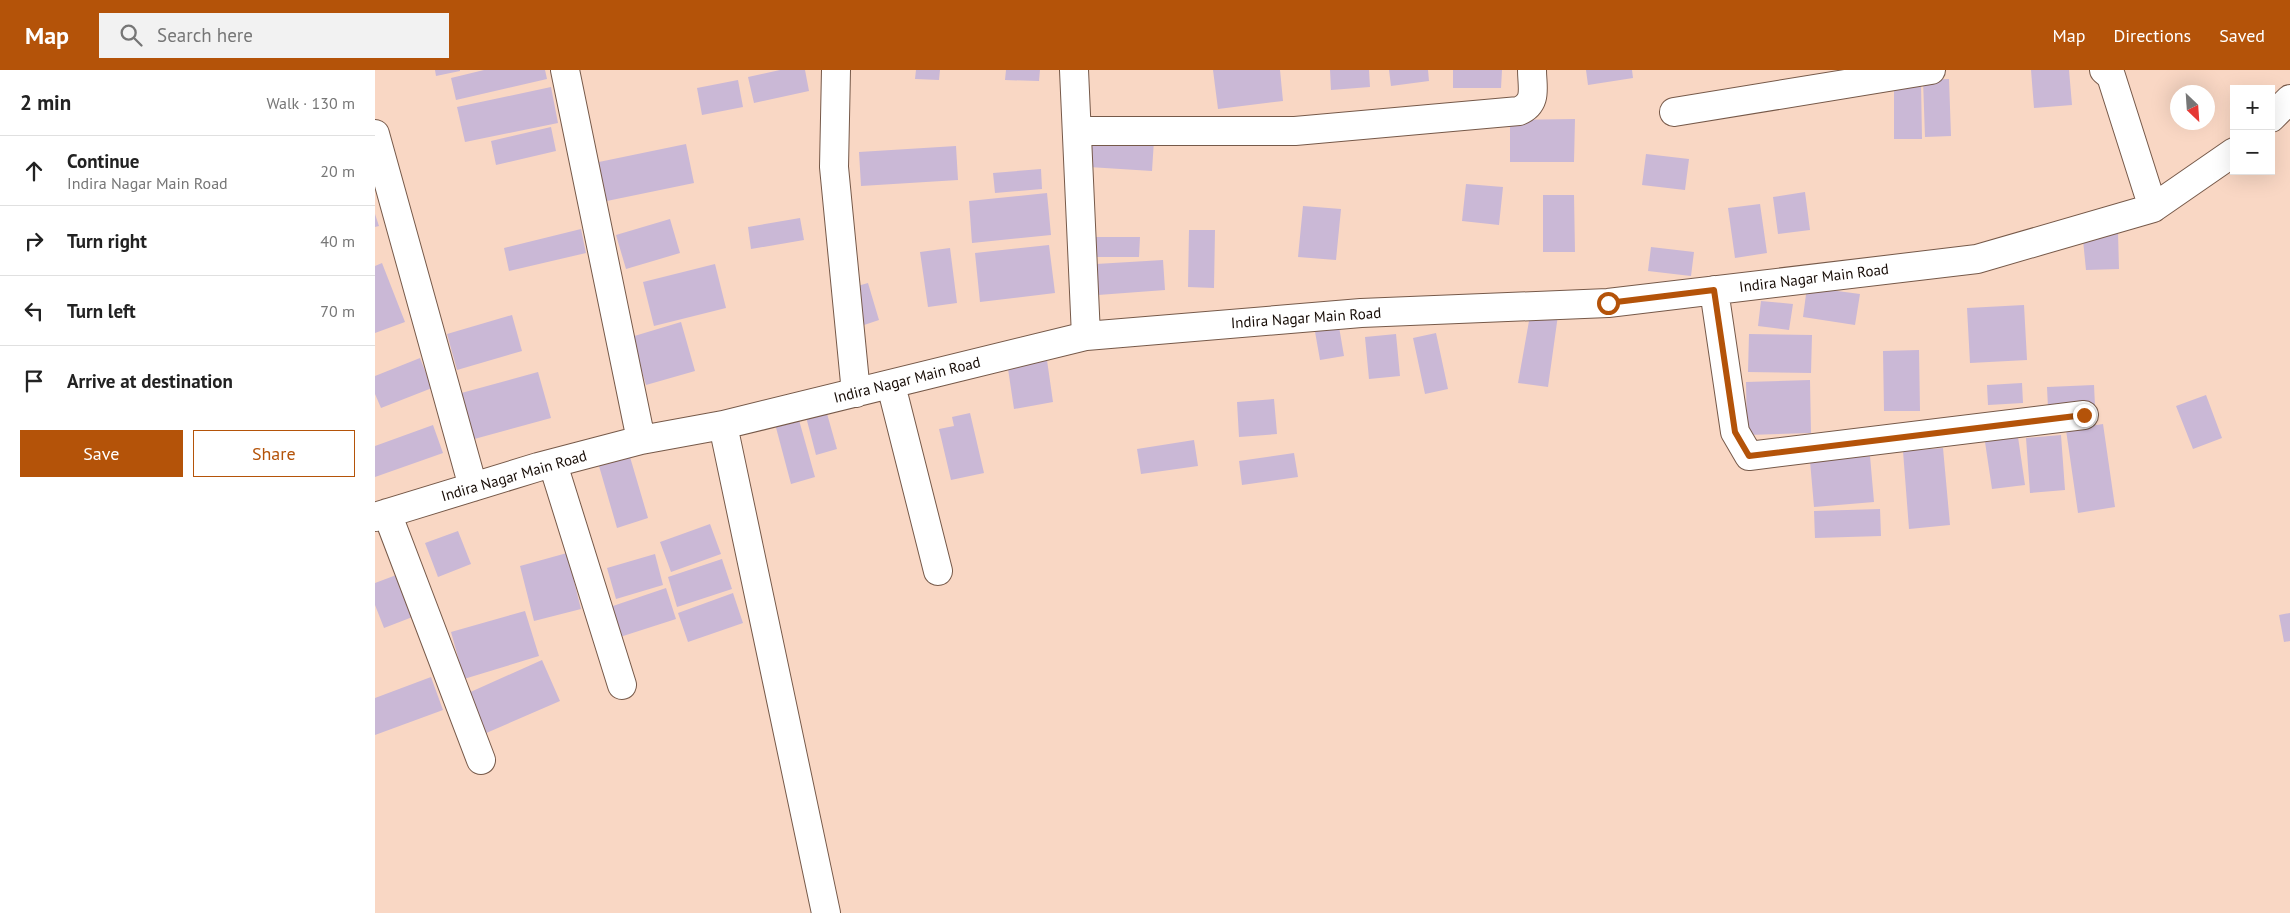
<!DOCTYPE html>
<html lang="en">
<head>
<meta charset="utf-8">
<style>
	body { margin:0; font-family:"PT Sans",sans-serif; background:#f2f2f2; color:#222 }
	.controls { position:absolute; right:15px; top:15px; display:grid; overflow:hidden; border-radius:0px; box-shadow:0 5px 20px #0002 }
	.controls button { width:45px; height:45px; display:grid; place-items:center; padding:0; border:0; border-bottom:1px solid #e0e0e0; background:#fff; color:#222; font:25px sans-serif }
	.compass { position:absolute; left:1795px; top:15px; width:45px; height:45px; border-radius:50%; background:#fff; box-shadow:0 5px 20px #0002; rotate:155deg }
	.stop { position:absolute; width:15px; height:15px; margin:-11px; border:4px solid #b45309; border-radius:50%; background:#fff }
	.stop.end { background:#b45309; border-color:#fff; box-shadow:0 1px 5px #0008 }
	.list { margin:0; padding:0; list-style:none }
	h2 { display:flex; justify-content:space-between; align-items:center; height:65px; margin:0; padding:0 20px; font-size:21px }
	h2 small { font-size:16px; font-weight:400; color:#767676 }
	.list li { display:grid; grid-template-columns:32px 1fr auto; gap:15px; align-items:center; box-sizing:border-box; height:70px; padding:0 20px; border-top:1px solid #e0e0e0 }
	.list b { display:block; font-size:19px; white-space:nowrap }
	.list p { margin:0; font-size:16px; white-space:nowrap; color:#767676 }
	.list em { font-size:16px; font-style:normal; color:#767676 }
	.actions { display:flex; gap:10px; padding:15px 20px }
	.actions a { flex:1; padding:11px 0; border:1px solid #b45309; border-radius:0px; text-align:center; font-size:18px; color:#b45309 }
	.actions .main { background:#b45309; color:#fff }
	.icon { flex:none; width:28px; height:28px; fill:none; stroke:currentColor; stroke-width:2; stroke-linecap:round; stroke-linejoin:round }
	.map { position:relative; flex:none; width:1915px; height:843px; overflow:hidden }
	header { display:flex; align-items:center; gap:30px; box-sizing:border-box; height:70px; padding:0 25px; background:#b45309; color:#fff }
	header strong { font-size:24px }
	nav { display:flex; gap:28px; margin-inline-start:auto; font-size:18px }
	.search { width:350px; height:45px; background:#f2f2f2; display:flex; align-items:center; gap:12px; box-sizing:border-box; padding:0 18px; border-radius:0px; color:#767676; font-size:19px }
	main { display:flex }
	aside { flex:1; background:#fff }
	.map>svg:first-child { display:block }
	.building { fill:#cab8d6 }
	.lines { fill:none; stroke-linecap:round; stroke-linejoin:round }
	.street-casing { stroke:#765949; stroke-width:30 }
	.street { stroke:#fff; stroke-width:28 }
	.route { stroke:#b45309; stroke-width:6 }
	.labels { text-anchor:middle; stroke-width:4; stroke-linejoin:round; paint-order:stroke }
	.street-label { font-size:15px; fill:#160b05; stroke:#fff }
</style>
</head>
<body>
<header>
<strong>Map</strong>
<div class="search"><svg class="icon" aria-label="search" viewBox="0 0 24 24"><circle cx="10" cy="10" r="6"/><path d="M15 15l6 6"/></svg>Search here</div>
<nav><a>Map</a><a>Directions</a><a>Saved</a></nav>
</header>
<main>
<aside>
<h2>2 min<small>Walk · 130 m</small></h2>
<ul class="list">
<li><svg class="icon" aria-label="ahead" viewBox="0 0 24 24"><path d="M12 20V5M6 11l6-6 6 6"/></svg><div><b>Continue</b><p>Indira Nagar Main Road</p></div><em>20 m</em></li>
<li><svg class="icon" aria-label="right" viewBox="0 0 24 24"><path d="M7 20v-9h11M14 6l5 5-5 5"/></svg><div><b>Turn right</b></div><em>40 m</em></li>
<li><svg class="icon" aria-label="left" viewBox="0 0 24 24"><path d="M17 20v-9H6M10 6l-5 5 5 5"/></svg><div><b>Turn left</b></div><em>70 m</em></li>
<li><svg class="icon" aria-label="arrive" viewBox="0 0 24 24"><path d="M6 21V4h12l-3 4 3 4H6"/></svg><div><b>Arrive at destination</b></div></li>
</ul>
<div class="actions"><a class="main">Save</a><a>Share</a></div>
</aside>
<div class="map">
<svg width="1915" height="843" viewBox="0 0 1915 843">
	<rect width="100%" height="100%" fill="#f9d7c4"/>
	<path class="building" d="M60,0h25v1l-24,5z
		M109,0h61l2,9 -91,21 -5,-22z
		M405,0h25l4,21 -55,12 -6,-26z
		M541,0h24l-1,10 -24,-1z
		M631,0h34l-1,11 -34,-1z
		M838,0h67l3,31 -65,8z
		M955,0h39l1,17 -39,3z
		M1014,0h39l1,11 -38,5z
		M1078,0h49l-1,18h-48z
		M1211,0h46l1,8 -45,7z
		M1656,0h38l3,35 -38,3z
		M1574,9l2,57 -26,1 -2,-57z
		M363,10l5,27 -41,8 -5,-27z
		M1519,12h27l1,57h-28z
		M176,17l7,36 -93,19 -8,-35z
		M1200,49l-1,43h-64v-42z
		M176,57l5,24 -60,14 -5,-24z
		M779,70l-2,31 -63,-4 1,-24z
		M311,74l8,39 -92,19 -8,-39z
		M581,76l2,34 -97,6 -2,-34z
		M1271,84l43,5 -4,31 -43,-5z
		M666,99l1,20 -47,4 -2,-20z
		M1091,114l37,3 -4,38 -37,-4z
		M1430,122l5,38 -32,4 -5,-37z
		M672,123l4,42 -79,8 -3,-42z
		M1168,125h31l1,57h-32z
		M1385,134l7,49 -32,5 -7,-50z
		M928,136l38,3 -5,51 -38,-3z
		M0,144l4,12 -4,1z
		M425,148l4,22 -53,9 -3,-22z
		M295,149l10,34 -54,16 -10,-34z
		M206,159l5,24 -77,18 -5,-23z
		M814,160h26l-1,58 -26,-1z
		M1743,162l1,37 -33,1 -3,-30z
		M715,167h50l-1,20h-49z
		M674,175l6,48 -75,9 -5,-49z
		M1276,177l43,5 -3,24 -43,-5z
		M575,178l7,55 -29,4 -8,-55z
		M788,190l2,30 -67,5 -2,-31z
		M7,193l23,59 -30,11v-67z
		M340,194l11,44 -72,18 -11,-44z
		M493,213l11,37 -21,7 -11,-38z
		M1432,217l53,7 -5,31 -52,-8z
		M1386,231l32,3 -4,26 -31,-4z
		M1649,235l3,55 -57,3 -3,-55z
		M137,245l10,36 -65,19 -10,-36z
		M1183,245l-10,72 -30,-4 11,-62z
		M963,251l6,35 -24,4 -6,-34z
		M306,252l14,49 -49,14 -15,-48z
		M1061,263l12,56 -23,5 -12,-56z
		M1021,264l4,42 -31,3 -4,-42z
		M1374,264l63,1 -1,38 -63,-1z
		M1544,280l1,61h-36l-1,-60z
		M671,283l7,49 -39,7 -7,-47z
		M45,288l12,30 -51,20 -6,-14v-18z
		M163,302l13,46 -84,23 -13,-46z
		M1435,310l1,53 -64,2 -1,-53z
		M1647,313l1,20 -35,2 -1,-20z
		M1719,315l1,21 -47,2 -1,-21z
		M1831,325l16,43 -29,11 -17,-43z
		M899,329l3,35 -38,3 -2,-35z
		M451,340l11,39 -21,6 -11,-42z
		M422,343l18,64 -24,7 -17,-64z
		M595,343l14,60 -33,7 -12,-51 15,-3 -2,-9z
		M1728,354l12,83 -37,6 -12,-83z
		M58,355l10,28 -68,24v-31z
		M1686,365l4,55 -35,3 -4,-55z
		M1643,367l7,48 -33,4 -7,-47z
		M819,370l4,26 -57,8 -4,-25z
		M1568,378l7,77 -41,4 -6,-78z
		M919,383l4,24 -56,8 -3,-24z
		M1495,386l4,46 -60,5 -4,-46z
		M255,387l18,61 -31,10 -18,-62z
		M1505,439l1,27 -66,2 -1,-27z
		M335,454l11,30 -50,18 -11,-30z
		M83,461l13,33 -33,13 -13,-34z
		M192,483l14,56 -47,12 -14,-55z
		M280,484l8,31 -47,14 -9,-31z
		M347,489l10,30 -55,18 -9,-30z
		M24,504l16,42 -31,12 -9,-23v-22z
		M291,518l10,31 -56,18 -10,-30z
		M358,523l10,30 -55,19 -10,-29z
		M150,541l14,45 -75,23 -13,-47z
		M1915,543v28l-6,1 -5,-27z
		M167,590l18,41 -76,33 -18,-40z
		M56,607l12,33 -68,25v-37z"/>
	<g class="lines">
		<g class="street-casing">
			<path id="street" d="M190,0l76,370
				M461,0l-2,97 22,226
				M699,0l12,266
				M1729,0l7,6 42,132
				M1299,42l257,-42
				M1896,48l19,-19
				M702,61h218l224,-20c19,-8 13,-24 13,-41
				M0,64l98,353
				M1339,220l21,142 14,24 335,-41
				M516,315l47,186
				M348,355l103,488
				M178,394l69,221
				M12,443l94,247
				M0,447l163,-50 103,-27 82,-15 363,-89 275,-23 247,-10 369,-44 176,-51 81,-56"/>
		</g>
		<use href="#street" class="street"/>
	</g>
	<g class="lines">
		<path class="route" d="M1233,233l106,-13 21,142 14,24 335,-41"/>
	</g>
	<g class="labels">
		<g class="street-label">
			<text transform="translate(1439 208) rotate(-7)" y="5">Indira Nagar Main Road</text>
			<text transform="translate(931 248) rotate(-4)" y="5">Indira Nagar Main Road</text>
			<text transform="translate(532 310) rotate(-14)" y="5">Indira Nagar Main Road</text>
			<text transform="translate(139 406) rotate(-16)" y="5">Indira Nagar Main Road</text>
		</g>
	</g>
</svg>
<div class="controls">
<button>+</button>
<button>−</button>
</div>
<svg class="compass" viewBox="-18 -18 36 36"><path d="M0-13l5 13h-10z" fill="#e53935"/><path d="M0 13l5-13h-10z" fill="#767676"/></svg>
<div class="stop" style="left:1233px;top:233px"></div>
<div class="stop end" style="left:1709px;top:345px"></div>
</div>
</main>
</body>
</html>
